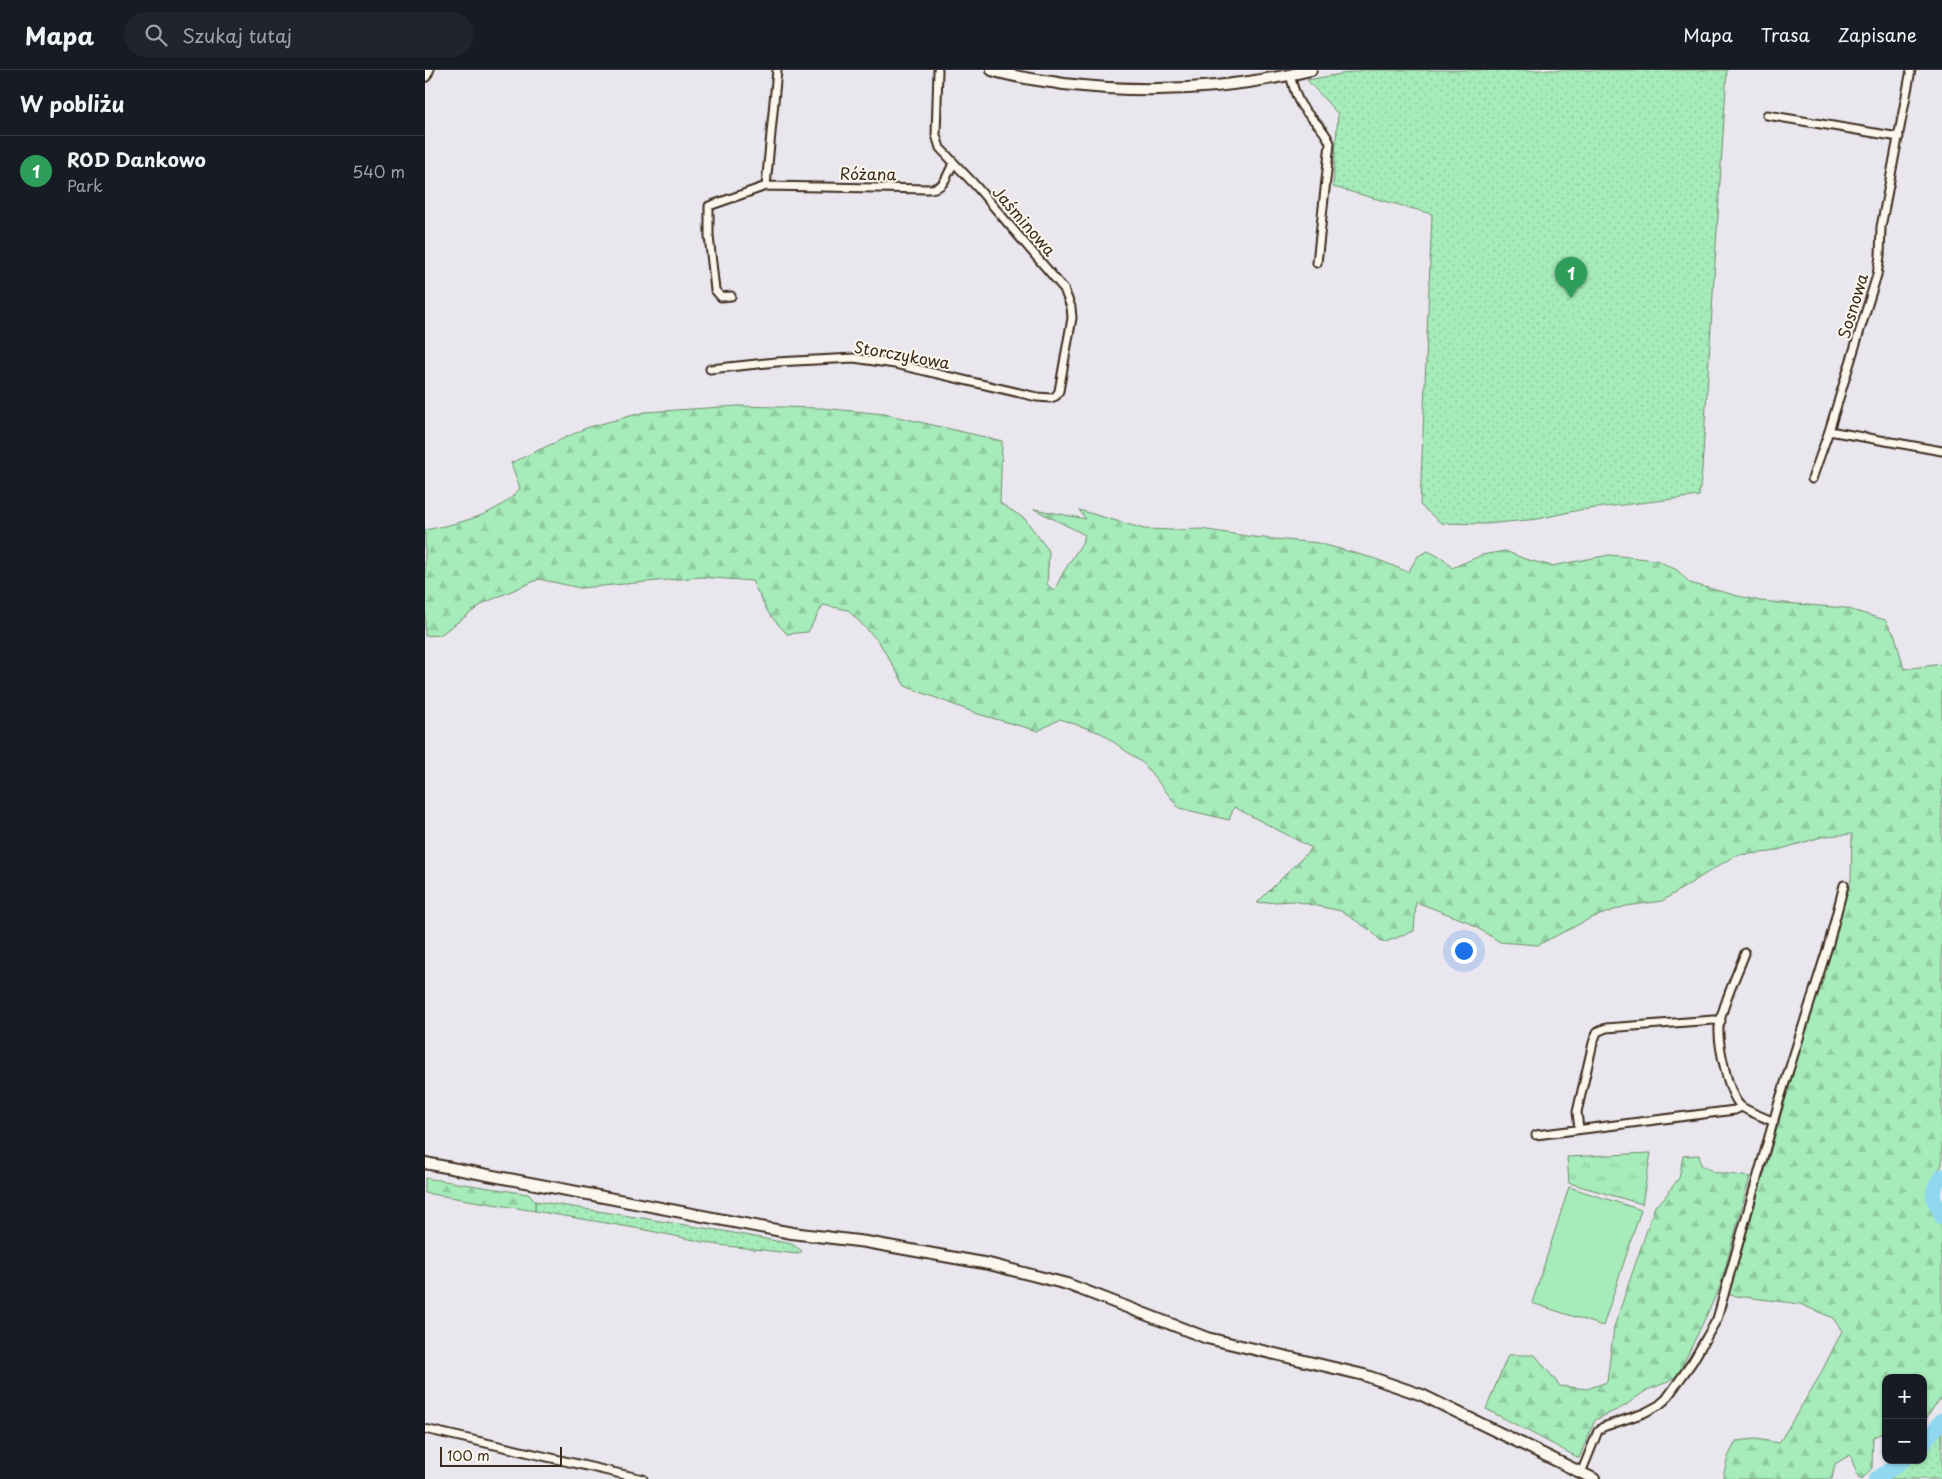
<!DOCTYPE html>
<html lang="pl">
<head>
<meta charset="utf-8">
<style>
	body { margin:0; font-family:"Playpen Sans",sans-serif; background:#20242c; color:#f1f3f6 }
	.controls { position:absolute; right:15px; bottom:15px; display:grid; overflow:hidden; border-radius:10px; box-shadow:0 1px 4px #0004 }
	.controls button { width:45px; height:45px; display:grid; place-items:center; padding:0; border:0; border-bottom:1px solid #363941; background:#171b24; color:#f1f3f6; font:25px sans-serif }
	.scale { position:absolute; left:15px; bottom:12px; width:122px; box-sizing:border-box; padding-left:5px; border:2px solid #3b2a1e; border-top:0; font-size:14px; line-height:18px; white-space:nowrap; color:#3b2a1e; -webkit-text-stroke:4px #fbf7ec; paint-order:stroke }
	.you { position:absolute; left:1038px; top:880px; width:18px; height:18px; margin:-12px; border:4px solid #fff; border-radius:50%; background:#1a73e8; box-shadow:0 0 0 8px #1a73e833 }
	.badge { display:grid; place-items:center; width:32px; height:32px; border-radius:50%; background:#ea580c; color:#fff; font-size:16px; font-weight:700 }
	.pin { position:absolute; translate:-50% -41px; filter:drop-shadow(0 1px 2px #0008) }
	.pin::after { content:''; position:absolute; top:26px; width:18px; height:15px; background:inherit; clip-path:polygon(0 0,100% 0,50% 100%) }
	.list { margin:0; padding:0; list-style:none }
	h2 { display:flex; justify-content:space-between; align-items:center; height:65px; margin:0; padding:0 20px; font-size:21px }
	h2 small { font-size:16px; font-weight:400; color:#9ea1a6 }
	.list li { display:grid; grid-template-columns:32px 1fr auto; gap:15px; align-items:center; box-sizing:border-box; height:70px; padding:0 20px; border-top:1px solid #363941 }
	.list b { display:block; font-size:19px; white-space:nowrap }
	.list p { margin:0; font-size:16px; white-space:nowrap; color:#9ea1a6 }
	.list em { font-size:16px; font-style:normal; color:#9ea1a6 }
	.icon { flex:none; width:28px; height:28px; fill:none; stroke:currentColor; stroke-width:2; stroke-linecap:round; stroke-linejoin:round }
	.map { position:relative; flex:none; width:1517px; height:1409px; overflow:hidden }
	header { display:flex; align-items:center; gap:30px; box-sizing:border-box; height:70px; padding:0 25px; background:#171b24; border-bottom:1px solid #363941 }
	header strong { font-size:24px }
	nav { display:flex; gap:28px; margin-inline-start:auto; font-size:18px }
	.search { width:350px; height:45px; background:#20242c; display:flex; align-items:center; gap:12px; box-sizing:border-box; padding:0 18px; border-radius:28px; color:#9ea1a6; font-size:19px }
	main { display:flex }
	aside { flex:1; background:#171b24 }
	.map>svg:first-child { display:block }
	.grass { fill:url(#grass-dots); stroke:#708b6c }
	.forest { fill:url(#forest-firs); stroke:#708b6c }
	.park { fill:url(#park-tufts); stroke:#708b6c }
	.pitch { fill:#a5ecba; stroke:#708b6c }
	.lines { fill:none; stroke-linecap:round; stroke-linejoin:round }
	.river { stroke:#8fd8f0; stroke-width:15 }
	.street-casing { stroke:#3b2a1e; stroke-width:11 }
	.secondary-casing { stroke:#3b2a1e; stroke-width:14 }
	.street { stroke:#fbf7ec; stroke-width:7 }
	.secondary { stroke:#fbf7ec; stroke-width:10 }
	.labels { text-anchor:middle; stroke-width:4; stroke-linejoin:round; paint-order:stroke }
	.street-label { font-size:16px; fill:#3b2a1e; stroke:#fbf7ec }
</style>
</head>
<body>
<header>
<strong>Mapa</strong>
<div class="search"><svg class="icon" aria-label="search" viewBox="0 0 24 24"><circle cx="10" cy="10" r="6"/><path d="M15 15l6 6"/></svg>Szukaj tutaj</div>
<nav><a>Mapa</a><a>Trasa</a><a>Zapisane</a></nav>
</header>
<main>
<aside>
<h2>W pobliżu<small></small></h2>
<ul class="list">
<li><span class="badge" style="background:#2e9e5b">1</span><div><b>ROD Dankowo</b><p>Park</p></div><em>540 m</em></li>
</ul>
</aside>
<div class="map">
<svg width="1517" height="1409" viewBox="0 0 1517 1409">
	<defs>
		<pattern id="grass-dots" width="8" height="8" patternUnits="userSpaceOnUse" patternTransform="scale(1.25)"><rect width="8" height="8" fill="#a5ecba"/><path d="M2 2h.1M6 6h.1" fill="none" stroke="#8fcb9f" stroke-width="1.8" stroke-linecap="round"/></pattern>
		<pattern id="forest-firs" width="22" height="20" patternUnits="userSpaceOnUse" patternTransform="scale(1.25)"><rect width="22" height="20" fill="#a5ecba"/><path d="M5 1l3.5 6h-7zM16 11l3.5 6h-7z" fill="#8fcb9f"/></pattern>
		<pattern id="park-tufts" width="24" height="20" patternUnits="userSpaceOnUse" patternTransform="scale(1.25)"><rect width="24" height="20" fill="#a5ecba"/><path d="M3 7l-1-3M5 7V3M7 7l1-3M15 17l-1-3M17 17v-4M19 17l1-3" fill="none" stroke="#8fcb9f"/></pattern>
	</defs>
	<rect width="100%" height="100%" fill="#e9e6ee"/>
	<filter id="ink" filterUnits="userSpaceOnUse"><feTurbulence type="fractalNoise" baseFrequency=".02" numOctaves="2"/><feDisplacementMap in="SourceGraphic" scale="10" xChannelSelector="R" yChannelSelector="G"/><feConvolveMatrix kernelMatrix="1 2 1 2 8 2 1 2 1" color-interpolation-filters="sRGB"/></filter>
	<g filter="url(#ink)">
		<path class="grass" d="M939,0h363l-25,400 -3,26 -120,14 -41,9 -52,5 -45,-1 -21,-18 12,-291 -99,-27 5,-73 -31,-34z
			M110,1131l188,30 69,13 10,7 -4,3 -80,-9 -77,-16 -106,-18z
			M1517,1361v48h-58c14,-11 20,-19 39,-19v-8z"/>
		<path class="forest" d="M313,336l83,2 64,6 117,27 -2,62 25,16 24,32 -2,33 7,7 9,-18 19,-30 3,-8 -51,-26 52,10 -7,-9 65,19 30,1 27,-1 52,8 65,6 58,16 32,13 10,-16 10,-5 16,8 8,9 30,-13 23,-4 20,8 27,7 57,-11 47,5 21,10 13,13 44,12 26,6 85,7 40,12 10,16 9,33 38,-5v501l-11,17 1,28 10,16v172l-5,4 -14,22v-46h-37v54l-13,5 -1,31 -10,11h-3l-9,-24 -15,9 -3,15h-108l-1,-3 5,-19 8,-16 20,-2 23,4 40,-66 23,-46 -9,-13 -33,-14 -71,-9 73,-253 49,-162 1,-46 -27,2 -54,16 -35,3 -74,46 -36,5 -35,12 -53,27 -38,-3 -34,-21 -50,-19 -2,29 -31,12 -13,-13 -29,-19 -47,-10 -37,2 55,-55 -78,-41 -5,13 -50,-12 -35,-44 -43,-31 -41,-14 -22,12 -60,-17 -73,-28 -26,-44 -31,-32 -25,-5 -15,27 -21,2 -18,-20 -17,-33 -51,-4 -121,11 -41,-9 -55,24 -44,32 -15,1v-106c33,-7 74,-14 95,-42l-9,-25 75,-35 59,-16z
			M1274,1085l2,10 13,7 36,5 -30,110 -42,88 -10,7 -21,8 -24,17 -28,13 -16,38 -93,-49 22,-54h27l25,31 27,3 20,-7 7,-55 41,-121 9,-8 15,-20 4,-22z
			M0,1108l103,16 7,7v10l-110,-18z"/>
		<path class="park" d="M1226,1083l-9,51 -73,-21 -2,-26z"/>
		<path class="pitch" d="M1144,1117l72,23 -38,116 -71,-23z"/>
		<g class="lines">
			<path class="river" d="M1517,1106c-14,17 -9,22 0,41
				M1498,1375l19,-25
				M1451,1409l28,-19"/>
			<g class="street-casing">
				<path id="street" d="M865,5c3,10 5,21 11,30 9,14 23,22 29,38l-13,120
					M1342,45l132,22
					M341,116l11,-116
					M306,226l-10,1 -6,-7 -6,-54v-30l57,-20 164,3c17,-2 15,-13 24,-26
					M285,299l66,-7 78,-4 41,6 142,33 14,1 5,-2 3,-5 13,-73 -1,-11 -7,-18 -88,-103 -36,-38 -4,-13 2,-65
					M1404,361l113,20
					M1387,409l17,-48 48,-156 3,-19 1,-29 30,-157
					M1320,883c-7,19 -24,55 -26,74 -1,16 9,70 23,80 9,6 22,10 32,15
					M1154,1059l-2,-17 16,-69 4,-11 9,-4 108,-8 7,1
					M1111,1065l199,-25 6,-3
					M0,1359l218,50
					M1156,1403l17,-42 5,-4 41,-14 15,-8 7,-6 27,-38 24,-42 61,-214 51,-162 15,-58"/>
			</g>
			<g class="secondary-casing">
				<path id="secondary" d="M567,0c24,8 48,10 72,14 83,10 165,6 247,-14
					M0,6l3,-6
					M0,1093l367,70 74,9 123,22 78,20 140,54 157,37 58,20 172,84"/>
			</g>
			<use href="#street" class="street"/>
			<use href="#secondary" class="secondary"/>
		</g>
	</g>
	<g class="labels">
		<g class="street-label">
			<text transform="translate(443 104) rotate(1)" y="6">Różana</text>
			<text transform="translate(599 151) rotate(49)" y="6">Jaśminowa</text>
			<text transform="translate(1428 236) rotate(-73)" y="6">Sosnowa</text>
			<text transform="translate(477 285) rotate(10)" y="6">Storczykowa</text>
		</g>
	</g>
</svg>
<div class="controls">
<button>+</button>
<button>−</button>
</div>
<div class="scale">100 m</div>
<div class="you"></div>
<div class="pin badge" style="left:1146px;top:228px;background:#2e9e5b">1</div>
</div>
</main>
</body>
</html>
